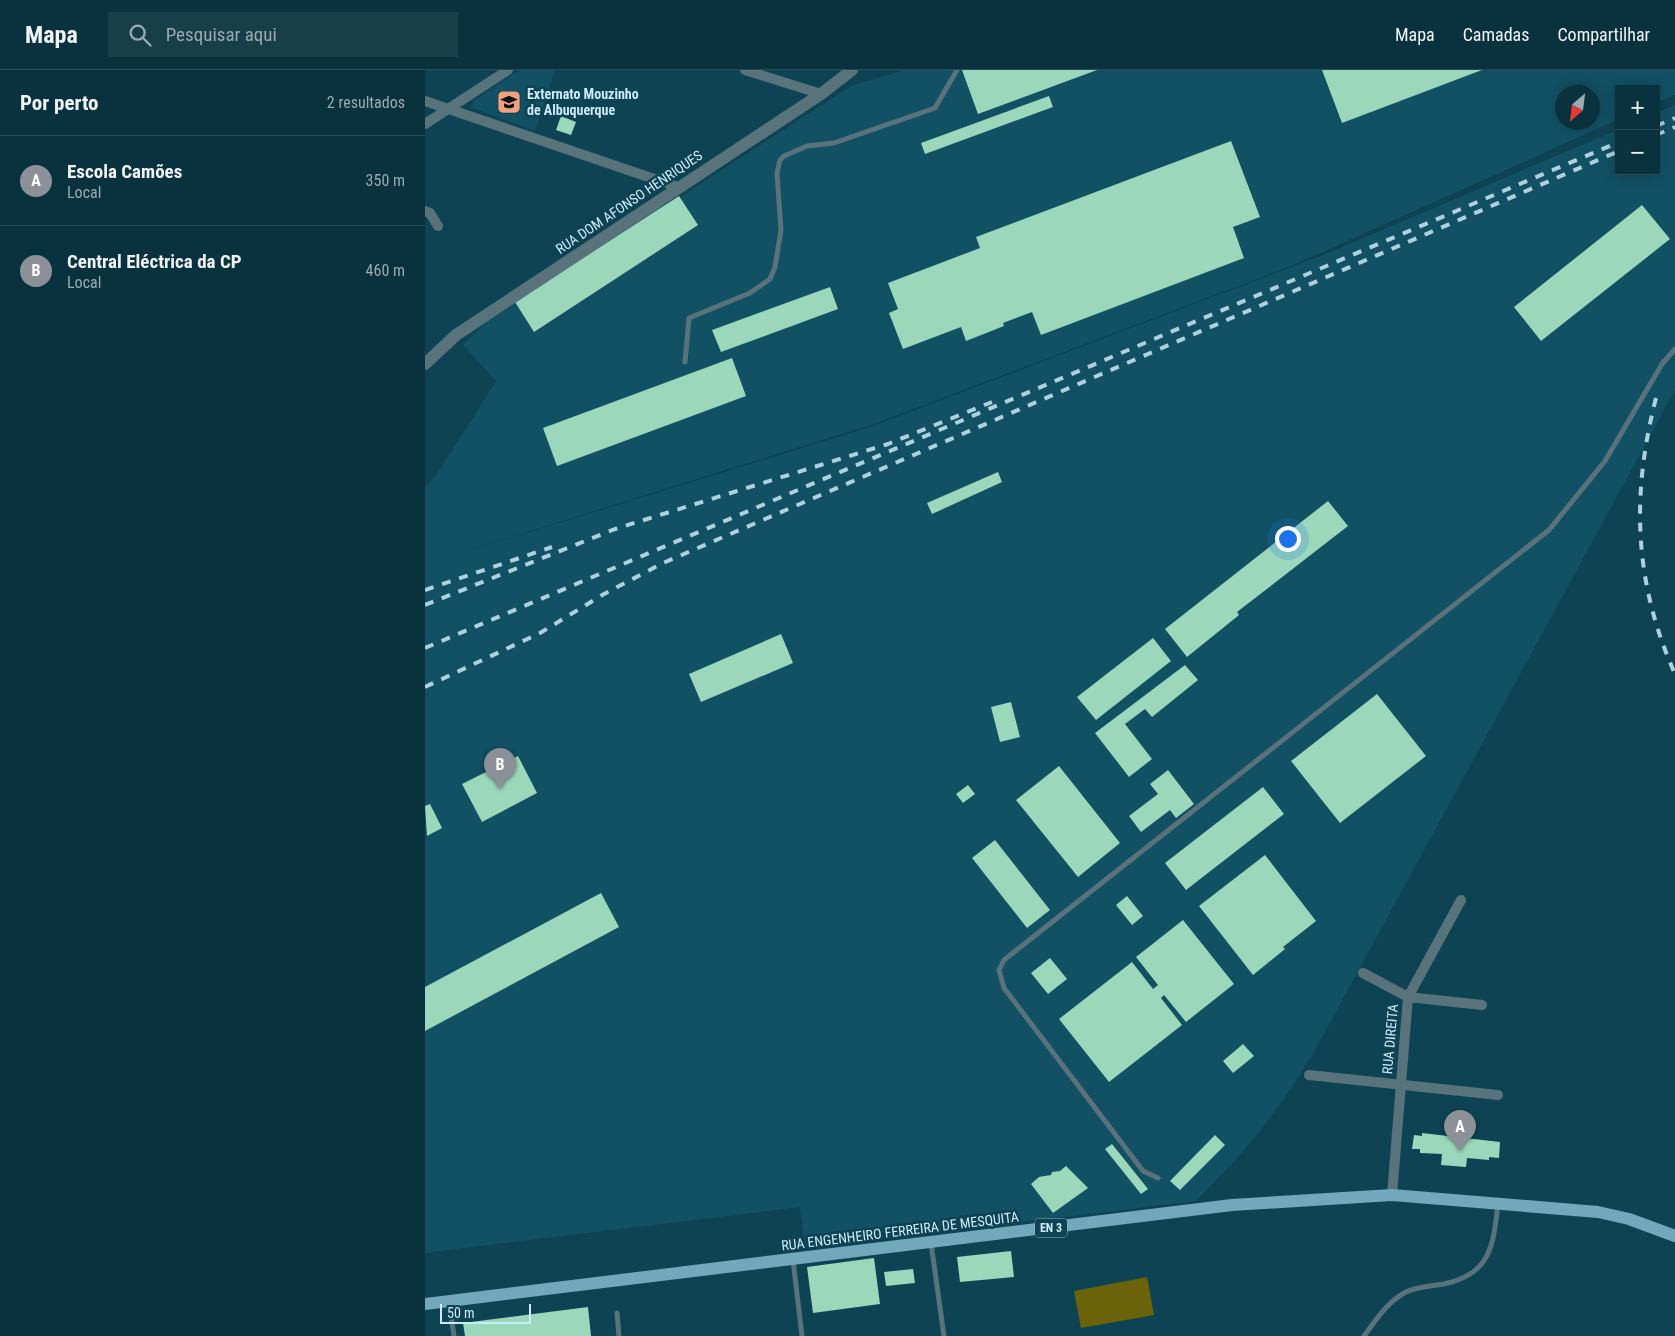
<!DOCTYPE html>
<html lang="pt">
<head>
<meta charset="utf-8">
<style>
	body { margin:0; font-family:"Roboto Condensed",sans-serif; background:#183e49; color:#f1f3f6 }
	.controls { position:absolute; right:15px; top:15px; display:grid; overflow:hidden; border-radius:0px; box-shadow:0 2px 12px #0003 }
	.controls button { width:45px; height:45px; display:grid; place-items:center; padding:0; border:0; border-bottom:1px solid #2a4d58; background:#0a323e; color:#f1f3f6; font:25px sans-serif }
	.compass { position:absolute; left:1130px; top:15px; width:45px; height:45px; border-radius:50%; background:#0a323e; box-shadow:0 2px 12px #0003; rotate:208deg }
	.scale { position:absolute; left:15px; bottom:12px; width:91px; box-sizing:border-box; padding-left:5px; border:2px solid #cbebf8; border-top:0; font-size:14px; line-height:18px; white-space:nowrap; color:#cbebf8; -webkit-text-stroke:4px #0e4353; paint-order:stroke }
	.you { position:absolute; left:862px; top:468px; width:18px; height:18px; margin:-12px; border:4px solid #fff; border-radius:50%; background:#1a73e8; box-shadow:0 0 0 8px #1a73e833 }
	.badge { display:grid; place-items:center; width:32px; height:32px; border-radius:50%; background:#8c9099; color:#fff; font-size:16px; font-weight:700 }
	.pin { position:absolute; translate:-50% -41px; filter:drop-shadow(0 1px 2px #0008) }
	.pin::after { content:''; position:absolute; top:26px; width:18px; height:15px; background:inherit; clip-path:polygon(0 0,100% 0,50% 100%) }
	.list { margin:0; padding:0; list-style:none }
	h2 { display:flex; justify-content:space-between; align-items:center; height:65px; margin:0; padding:0 20px; font-size:21px }
	h2 small { font-size:16px; font-weight:400; color:#99aab0 }
	.list li { display:grid; grid-template-columns:32px 1fr auto; gap:15px; align-items:center; box-sizing:border-box; height:90px; padding:0 20px; border-top:1px solid #2a4d58 }
	.list b { display:block; font-size:19px; white-space:nowrap }
	.list p { margin:0; font-size:16px; white-space:nowrap; color:#99aab0 }
	.list em { font-size:16px; font-style:normal; color:#99aab0 }
	.icon { flex:none; width:28px; height:28px; fill:none; stroke:currentColor; stroke-width:2; stroke-linecap:round; stroke-linejoin:round }
	.map { position:relative; flex:none; width:1250px; height:1266px; overflow:hidden }
	header { display:flex; align-items:center; gap:30px; box-sizing:border-box; height:70px; padding:0 25px; background:#0a323e; border-bottom:1px solid #2a4d58 }
	header strong { font-size:24px }
	nav { display:flex; gap:28px; margin-inline-start:auto; font-size:18px }
	.search { width:350px; height:45px; background:#183e49; display:flex; align-items:center; gap:12px; box-sizing:border-box; padding:0 18px; border-radius:0px; color:#99aab0; font-size:19px }
	main { display:flex }
	aside { flex:1; background:#0a323e }
	.map>svg:first-child { display:block }
	.built { fill:#125063; fill-rule:evenodd }
	.green { fill:#6b630a }
	.building { fill:#9bd8bb }
	.lines { fill:none; stroke-linecap:round; stroke-linejoin:round }
	.service { stroke:#59737d; stroke-width:5 }
	.minor { stroke:#59737d; stroke-width:10 }
	.tertiary { stroke:#59737d; stroke-width:12 }
	.primary { stroke:#72a8bc; stroke-width:12 }
	.rail { stroke:#aed1df; stroke-width:4; stroke-dasharray:9 9; stroke-linecap:butt }
	.labels { text-anchor:middle; stroke-width:5; stroke-linejoin:round; paint-order:stroke }
	.shield { fill:#0e4353; stroke:#92b9c6; stroke-width:1 }
	.shield-label { font-size:12px; font-weight:bold; fill:#cbebf8 }
	.poi-label { font-size:14px; font-weight:bold; fill:#cbebf8; stroke:#0e4353; text-anchor:start }
	.street-label { font-size:14px; fill:#cbebf8; stroke:#0e4353 }
</style>
</head>
<body>
<header>
<strong>Mapa</strong>
<div class="search"><svg class="icon" aria-label="search" viewBox="0 0 24 24"><circle cx="10" cy="10" r="6"/><path d="M15 15l6 6"/></svg>Pesquisar aqui</div>
<nav><a>Mapa</a><a>Camadas</a><a>Compartilhar</a></nav>
</header>
<main>
<aside>
<h2>Por perto<small>2 resultados</small></h2>
<ul class="list">
<li><span class="badge">A</span><div><b>Escola Camões</b><p>Local</p></div><em>350 m</em></li>
<li><span class="badge">B</span><div><b>Central Eléctrica da CP</b><p>Local</p></div><em>460 m</em></li>
</ul>
</aside>
<div class="map">
<svg width="1250" height="1266" viewBox="0 0 1250 1266">
	<rect width="100%" height="100%" fill="#0e4353"/>
	<path class="built" d="M94,0h36l-20,61 -65,-24 5,-7z
		M479,0h771v25l-19,8v-14h-37v30l-91,41 -239,107 -412,156 -439,137 432,-133 458,-174 291,-124v42h37v-58l19,-8v285l-361,662 -23,37 -30,41 -28,33 -37,38 -391,47 -5,-41 -375,46v-766l12,-13 59,-93 -33,-36 20,-20 368,-239zM1138,22h30v30h-30z"/>
	<path class="green" d="M722,1207l7,38 -73,13 -7,-37z"/>
	<path class="building" d="M537,0h135l-119,44z
		M897,0h160l-140,53z
		M624,26l4,11 -128,47 -4,-11z
		M136,46l15,6 -5,13 -15,-5z
		M806,71l29,76 -27,10 11,31 -203,77 -9,-23 -29,11 1,3 -38,15 -5,-14 -58,22 -14,-36 9,-4 -10,-26 92,-35 -4,-11z
		M254,126l19,29 -164,107 -19,-30z
		M1217,135l28,34 -129,102 -27,-34z
		M405,217l8,22 -117,43 -9,-22z
		M307,288l14,38 -189,70 -14,-38z
		M573,402l4,10 -70,32 -5,-11z
		M903,431l20,25 -111,86 2,3 -52,42 -22,-28z
		M356,564l12,29 -92,39 -12,-28z
		M728,568l18,23 -75,59 -19,-23z
		M760,595l13,15 -46,37 -7,-8 -20,15 27,35 -23,18 -34,-44z
		M952,624l49,62 -86,67 -49,-62z
		M586,632l9,35 -20,5 -9,-35z
		M93,686l19,37 -55,29 -20,-38z
		M634,696l61,77 -42,34 -62,-77z
		M743,700l26,34 -18,14 -6,-8 -29,22 -12,-16 29,-22 -8,-10z
		M543,715l7,9 -12,9 -7,-9z
		M838,717l21,27 -98,76 -21,-27z
		M5,734l12,24 -15,8 -2,-30z
		M570,770l55,70 -23,18 -55,-70z
		M840,785l51,66 -33,26 2,2 -32,26 -54,-69z
		M176,823l18,34 -194,104v-44z
		M702,826l16,20 -11,9 -16,-20z
		M758,850l51,64 -48,38 -22,-27 -3,3 21,27 -73,57 -50,-63 73,-57 21,27 5,-4 -22,-28z
		M625,888l17,21 -19,15 -17,-21z
		M818,974l11,12 -21,17 -10,-12z
		M997,1063l78,9 -1,16 -10,-1v3l-22,-2 -1,9 -25,-2 1,-11 -22,-1v-4h-8l2,-14 8,1z
		M790,1065l10,10 -45,45 -10,-9z
		M687,1074l36,45 -7,5 -36,-45z
		M641,1096l22,22 -35,25 -22,-29 8,-7 12,-2 1,-3 8,-1z
		M586,1181l3,26 -54,5 -3,-25z
		M449,1188l6,46 -67,9 -6,-46z
		M488,1199l2,14 -29,3 -2,-14z
		M163,1237l3,29h-126l-2,-13z"/>
	<g class="lines">
		<path class="service" d="M260,292l4,-44 61,-25 20,-14 5,-12 6,-37 -4,-57 3,-13 4,-4 23,-10 27,-3 101,-35 22,-38
			M733,1108l-15,-7 -139,-183 -5,-18 5,-10 545,-430 56,-69 57,-97 13,-15
			M506,1173l13,93
			M368,1190l9,76
			M24,1232l5,34
			M192,1243l2,23
			M939,1266c12,-16 23,-34 42,-44 10,-5 26,-6 38,-8 47,-10 49,-38 54,-80"/>
		<path class="minor" d="M320,0l76,24
			M0,31l253,86
			M0,54l83,-54
			M0,141l5,2 8,13
			M938,903l45,24 74,8
			M884,1005l189,20
			M967,1125l16,-198 53,-97"/>
		<path class="tertiary" d="M0,294l31,-29 365,-241 31,-24"/>
		<path class="primary" d="M0,1234l807,-99 160,-10 206,17 31,7 46,17"/>
		<path class="rail" d="M1231,56l19,-8
			M1231,65l19,-8
			M1231,328c-25,97 -22,184 19,276
			M0,520l127,-43
			M0,535l190,-76 273,-85 104,-42
			M0,578l1194,-506
			M0,617l115,-54 64,-39 59,-31 956,-412"/>
	</g>
	<defs>
		<g id="school-square" transform="scale(1.25)"><rect x="-9" y="-9" width="18" height="18" rx="4" fill="#f2a17e" stroke="#0e4353"/><path d="M0-5L7-2L0 1L-7-2ZM-4 1L0 2.5L4 1V4Q0 6-4 4Z" fill="#111"/></g>
	</defs>
	<g fill-rule="evenodd">
		<use href="#school-square" x="84" y="32"/>
	</g>
	<g class="labels">
		<rect class="shield" x="610" y="1148.5" width="32" height="19" rx="4"/>
		<g class="shield-label">
			<text x="626" y="1162">EN 3</text>
		</g>
		<g class="poi-label">
			<text x="102" y="29">Externato Mouzinho<tspan x="102" dy="16">de Albuquerque</tspan></text>
		</g>
		<g class="street-label">
			<text transform="translate(204 132) rotate(-34)" y="5">RUA DOM AFONSO HENRIQUES</text>
			<text transform="translate(965 969) rotate(-85)" y="5">RUA DIREITA</text>
			<text transform="translate(475 1161) rotate(-7)" y="5">RUA ENGENHEIRO FERREIRA DE MESQUITA</text>
		</g>
	</g>
</svg>
<div class="controls">
<button>+</button>
<button>−</button>
</div>
<svg class="compass" viewBox="-18 -18 36 36"><path d="M0-13l5 13h-10z" fill="#e53935"/><path d="M0 13l5-13h-10z" fill="#99aab0"/></svg>
<div class="scale">50 m</div>
<div class="you"></div>
<div class="pin badge" style="left:1035px;top:1081px">A</div>
<div class="pin badge" style="left:75px;top:719px">B</div>
</div>
</main>
</body>
</html>
